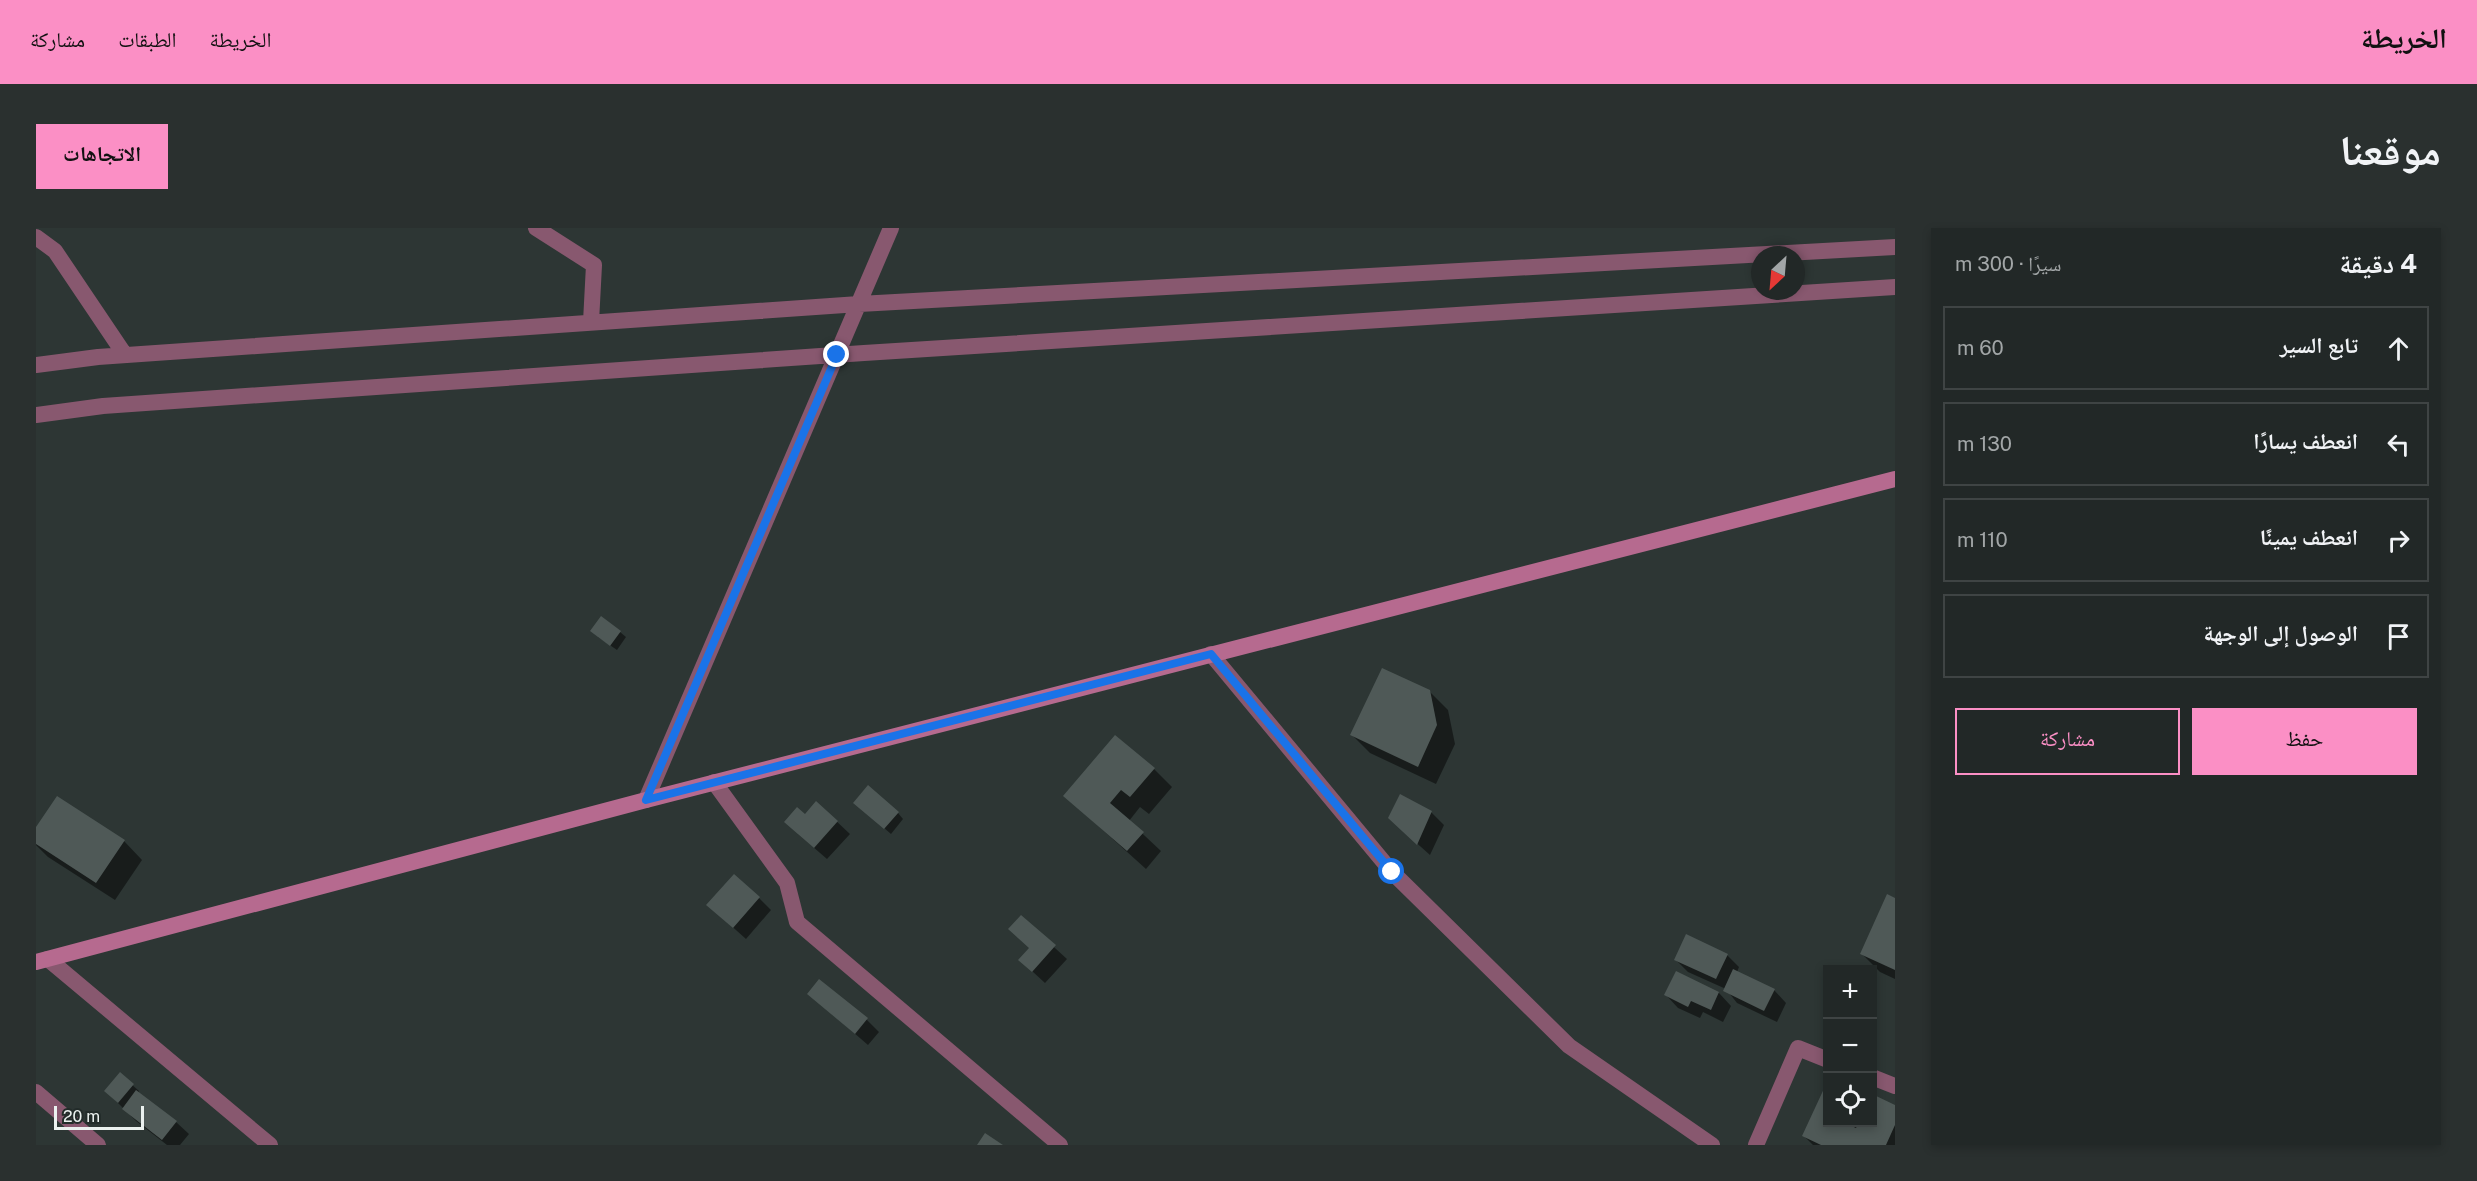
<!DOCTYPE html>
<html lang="ar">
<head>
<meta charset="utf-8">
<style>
	body { margin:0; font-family:"Public Sans","Noto Naskh Arabic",sans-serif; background:#2a302f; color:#f1f3f6; direction:rtl }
	.controls { position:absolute; right:18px; bottom:18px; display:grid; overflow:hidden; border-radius:0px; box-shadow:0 3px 9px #0003 }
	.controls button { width:54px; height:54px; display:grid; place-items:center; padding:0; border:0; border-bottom:2px solid #3f4444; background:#222827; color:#f1f3f6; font:30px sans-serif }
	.compass { position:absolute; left:1715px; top:18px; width:54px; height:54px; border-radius:50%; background:#222827; box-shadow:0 3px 9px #0003; rotate:206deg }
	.scale { position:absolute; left:18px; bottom:15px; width:90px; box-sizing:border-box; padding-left:6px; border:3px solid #ebf1ef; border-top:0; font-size:16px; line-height:21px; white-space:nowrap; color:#ebf1ef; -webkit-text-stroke:4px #232c2a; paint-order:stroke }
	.stop { position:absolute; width:18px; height:18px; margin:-14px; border:4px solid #1a73e8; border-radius:50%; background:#fff }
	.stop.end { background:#1a73e8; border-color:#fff; box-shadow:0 2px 6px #0008 }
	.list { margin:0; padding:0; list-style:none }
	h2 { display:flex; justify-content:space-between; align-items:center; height:78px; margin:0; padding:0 24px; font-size:26px }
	h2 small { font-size:20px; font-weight:400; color:#a2a6a7 }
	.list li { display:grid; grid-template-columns:39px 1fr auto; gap:18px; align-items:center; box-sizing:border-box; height:84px; margin:0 12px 12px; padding:0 12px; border:2px solid #3f4444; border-radius:0px }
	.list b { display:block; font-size:22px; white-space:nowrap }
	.list em { font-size:20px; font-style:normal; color:#a2a6a7 }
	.actions { display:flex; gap:12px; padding:18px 24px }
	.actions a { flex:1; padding:14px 0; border:2px solid #fb8fc5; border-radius:0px; text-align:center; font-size:21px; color:#fb8fc5 }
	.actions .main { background:#fb8fc5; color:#111 }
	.icon { flex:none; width:33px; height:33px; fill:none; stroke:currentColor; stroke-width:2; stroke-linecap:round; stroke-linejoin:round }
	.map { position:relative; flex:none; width:1859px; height:917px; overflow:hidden; direction:ltr; border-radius:0px }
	header { display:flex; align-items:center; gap:36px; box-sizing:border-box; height:84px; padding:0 30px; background:#fb8fc5; color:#111 }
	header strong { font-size:28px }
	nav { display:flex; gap:33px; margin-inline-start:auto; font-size:21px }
	.intro { display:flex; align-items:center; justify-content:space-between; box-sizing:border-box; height:144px; padding:0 36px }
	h1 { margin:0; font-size:42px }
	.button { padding:15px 27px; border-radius:0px; background:#fb8fc5; color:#111; font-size:21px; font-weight:700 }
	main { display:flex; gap:36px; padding:0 36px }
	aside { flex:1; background:#222827; border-radius:0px; box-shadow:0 3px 9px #0003 }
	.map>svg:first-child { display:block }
	.shadow { fill:#0007 }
	.building { fill:#4f5957 }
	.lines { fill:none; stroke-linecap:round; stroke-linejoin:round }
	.minor { stroke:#88586f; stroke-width:16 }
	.secondary { stroke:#b66a8f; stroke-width:16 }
	.route { stroke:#1a73e8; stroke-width:8 }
</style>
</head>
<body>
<header>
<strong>الخريطة</strong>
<nav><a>الخريطة</a><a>الطبقات</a><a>مشاركة</a></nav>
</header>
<div class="intro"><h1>موقعنا</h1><a class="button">الاتجاهات</a></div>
<main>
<aside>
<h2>4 دقيقة<small>سيرًا · 300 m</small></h2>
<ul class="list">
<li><svg class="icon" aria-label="ahead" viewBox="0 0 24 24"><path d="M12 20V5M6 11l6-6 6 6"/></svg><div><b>تابع السير</b></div><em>60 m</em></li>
<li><svg class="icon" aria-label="left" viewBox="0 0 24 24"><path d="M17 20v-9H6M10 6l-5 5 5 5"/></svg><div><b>انعطف يسارًا</b></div><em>130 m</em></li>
<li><svg class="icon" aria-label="right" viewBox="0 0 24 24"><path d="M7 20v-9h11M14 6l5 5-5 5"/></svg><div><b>انعطف يمينًا</b></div><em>110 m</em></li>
<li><svg class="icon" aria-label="arrive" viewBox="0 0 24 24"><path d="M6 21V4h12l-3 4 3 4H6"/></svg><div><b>الوصول إلى الوجهة</b></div></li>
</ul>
<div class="actions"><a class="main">حفظ</a><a>مشاركة</a></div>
</aside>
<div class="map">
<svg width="1859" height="917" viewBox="0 0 1859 917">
	<rect width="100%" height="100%" fill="#2d3634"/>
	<path class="shadow" d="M584,404l6,5 -9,13 -19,-13z
		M1393,463l19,19 7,34 -19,40 -66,-31 -18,-18z
		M1118,541l18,18 -23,27 -9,-7 -11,14 32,30 -15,18 -81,-73z
		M1364,568l31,16 13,13 -14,30 -28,-25z
		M781,575l33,31 -23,25 -29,-25 7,-18z
		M825,580l37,5 5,6 -12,15z
		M0,602l88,11 18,19 -27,40 -67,-43 -12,-12z
		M723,670l12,12 -25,29 -38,-34z
		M1859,671v80l-15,-7 -18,-18z
		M985,689l46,42 -22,24 -25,-23 10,-12z
		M1691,727l12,12 -2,5 37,18 12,13 -9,19 -40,-19 -11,-14 -38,-17 -12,-12z
		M1641,745l42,20 12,13 -8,16 -20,-10 -3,6 -22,-10 -12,-13z
		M773,766l58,26 12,12 -11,13z
		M84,846l19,17 -1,2 38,29 13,12 -9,11h-13l-31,-24 -24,-24z
		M1859,878v39h-82l-9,-9 24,-14h44z"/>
	<path class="building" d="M565,388l20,15 -11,15 -20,-15z
		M1346,440l48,22 7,35 -19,42 -68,-32z
		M1079,507l40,33 -25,29 -9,-7 -11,13 34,29 -17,19 -64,-55z
		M832,557l31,27 -15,17 -31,-26z
		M1364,566l32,17 -15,34 -29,-27z
		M21,568l68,44 -29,43 -60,-39v-17z
		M780,573l22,20 -24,27 -30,-26 13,-15 8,7z
		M698,646l26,23 -27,31 -27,-23z
		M1851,666l8,4v72l-35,-16z
		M985,687l35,30 -24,27 -14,-12 11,-12 -21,-19z
		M1650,706l42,20 -12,25 -42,-19z
		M1697,741l42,20 -11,22 -41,-20z
		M1640,743l43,21 -8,18 -20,-9 -3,6 -24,-12z
		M783,751l49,39 -13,16 -48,-40z
		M84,844l14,12 -16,19 -14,-12z
		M1792,852v42h15l13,6 3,-6h13v-28l23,11v20l-9,20h-65l-19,-9z
		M100,862l41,31 -15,19 -40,-31z
		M949,905l18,12h-26z"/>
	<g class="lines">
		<path class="minor" d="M500,0l58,37 -3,57
			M0,9l19,14 70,104
			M0,137l62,-8 761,-53 1036,-57
			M0,187l67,-9 761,-53 1031,-66
			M1175,426l181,218 177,174 143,99
			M678,554l73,101 10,39 263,223
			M610,572l245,-572
			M12,731l222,186
			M1836,849l23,9
			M0,864l62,53
			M1720,917l42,-97 30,12"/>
		<path class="secondary" d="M0,734l610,-162 1249,-321"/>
	</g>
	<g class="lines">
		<path class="route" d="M801,127l-191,445 565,-146 181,218"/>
	</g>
</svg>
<div class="controls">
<button>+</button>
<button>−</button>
<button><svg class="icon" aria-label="locate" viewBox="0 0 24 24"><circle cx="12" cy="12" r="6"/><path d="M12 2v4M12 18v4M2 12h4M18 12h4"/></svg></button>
</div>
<svg class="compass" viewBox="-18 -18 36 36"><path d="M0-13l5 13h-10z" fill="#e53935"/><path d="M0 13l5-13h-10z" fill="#a2a6a7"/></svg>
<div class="scale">20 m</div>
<div class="stop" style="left:1356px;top:644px"></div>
<div class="stop end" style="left:801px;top:127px"></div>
</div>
</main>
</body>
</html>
